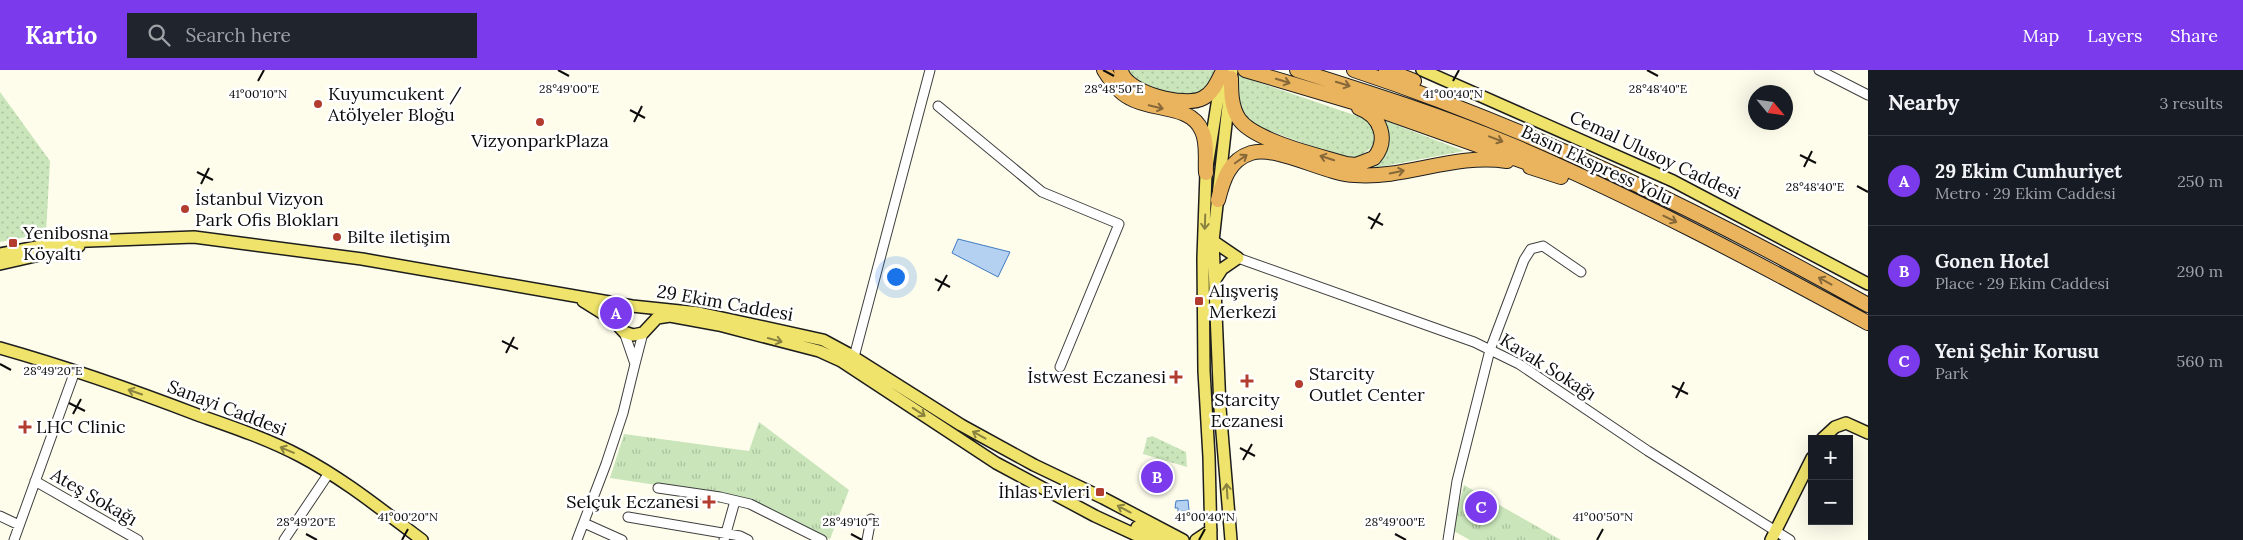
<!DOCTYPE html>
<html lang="en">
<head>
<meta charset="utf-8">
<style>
	body { margin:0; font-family:Lora,serif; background:#20242c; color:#f1f3f6 }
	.controls { position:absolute; right:15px; bottom:15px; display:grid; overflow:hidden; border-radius:0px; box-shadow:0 5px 20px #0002 }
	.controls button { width:45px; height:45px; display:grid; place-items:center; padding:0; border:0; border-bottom:1px solid #363941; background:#171b24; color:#f1f3f6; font:25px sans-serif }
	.compass { position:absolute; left:1748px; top:15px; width:45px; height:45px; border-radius:50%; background:#171b24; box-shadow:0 5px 20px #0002; rotate:119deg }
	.you { position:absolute; left:895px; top:206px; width:18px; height:18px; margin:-12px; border:4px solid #fff; border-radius:50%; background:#1a73e8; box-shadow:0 0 0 8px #1a73e833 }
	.badge { display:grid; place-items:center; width:32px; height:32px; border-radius:50%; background:#7c3aed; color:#fff; font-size:16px; font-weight:700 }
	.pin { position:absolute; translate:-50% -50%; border:2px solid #fff; box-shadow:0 1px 5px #0006 }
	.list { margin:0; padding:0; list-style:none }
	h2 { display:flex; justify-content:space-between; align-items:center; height:65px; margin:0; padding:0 20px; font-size:21px }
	h2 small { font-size:16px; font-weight:400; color:#9ea1a6 }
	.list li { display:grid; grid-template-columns:32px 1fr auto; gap:15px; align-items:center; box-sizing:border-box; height:90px; padding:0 20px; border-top:1px solid #363941 }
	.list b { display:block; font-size:19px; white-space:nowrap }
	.list p { margin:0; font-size:16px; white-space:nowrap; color:#9ea1a6 }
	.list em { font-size:16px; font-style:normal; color:#9ea1a6 }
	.icon { flex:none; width:28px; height:28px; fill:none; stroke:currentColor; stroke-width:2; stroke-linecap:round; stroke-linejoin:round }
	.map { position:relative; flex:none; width:1868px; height:470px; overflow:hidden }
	header { display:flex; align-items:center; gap:30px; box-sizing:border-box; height:70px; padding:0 25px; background:#7c3aed; color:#fff }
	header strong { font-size:24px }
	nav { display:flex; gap:28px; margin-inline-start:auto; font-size:18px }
	.search { width:350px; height:45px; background:#20242c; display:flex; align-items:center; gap:12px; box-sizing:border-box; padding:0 18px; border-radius:0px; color:#9ea1a6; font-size:19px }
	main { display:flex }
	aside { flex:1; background:#171b24 }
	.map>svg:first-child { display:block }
	.grass { fill:url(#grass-dots) }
	.park { fill:url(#park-tufts) }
	.water { fill:#b5d1f1; stroke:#417bc3 }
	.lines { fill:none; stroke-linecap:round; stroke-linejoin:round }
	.minor-casing { stroke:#3f3f3f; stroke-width:11 }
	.major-casing { stroke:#1d1d1d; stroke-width:14 }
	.highway-casing { stroke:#1d1d1d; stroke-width:16 }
	.minor { stroke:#fff; stroke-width:9 }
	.major { stroke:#efe36b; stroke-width:11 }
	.highway { stroke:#eab35e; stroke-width:14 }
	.oneway { stroke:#866839 }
	.oneway2 { stroke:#898240 }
	.ticks { fill:none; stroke:#0c0c0c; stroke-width:2 }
	.poi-dot { fill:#b23c2e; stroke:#fff; stroke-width:2 }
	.labels { text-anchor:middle; stroke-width:5; stroke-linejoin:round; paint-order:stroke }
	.poi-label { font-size:18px; fill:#0c0c0c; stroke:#fff; text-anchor:start }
	.street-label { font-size:18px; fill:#0c0c0c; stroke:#fff }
	.ticks-label { font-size:12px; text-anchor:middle; fill:#0c0c0c; stroke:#fff; stroke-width:5; stroke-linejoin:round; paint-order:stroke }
</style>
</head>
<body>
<header>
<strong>Kartio</strong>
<div class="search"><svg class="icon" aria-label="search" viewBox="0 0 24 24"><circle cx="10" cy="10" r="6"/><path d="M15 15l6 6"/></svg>Search here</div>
<nav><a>Map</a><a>Layers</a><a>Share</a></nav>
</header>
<main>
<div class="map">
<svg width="1868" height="470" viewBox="0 0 1868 470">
	<defs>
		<pattern id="grass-dots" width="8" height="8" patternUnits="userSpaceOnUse" patternTransform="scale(1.25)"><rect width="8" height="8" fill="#c9e5b9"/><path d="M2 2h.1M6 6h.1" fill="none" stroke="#abc39e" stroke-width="1.8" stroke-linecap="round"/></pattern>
		<pattern id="park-tufts" width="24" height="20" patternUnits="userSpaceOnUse" patternTransform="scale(1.25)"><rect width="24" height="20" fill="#c9e5b9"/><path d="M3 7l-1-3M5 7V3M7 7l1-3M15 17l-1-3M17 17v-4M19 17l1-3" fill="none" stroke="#abc39e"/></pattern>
	</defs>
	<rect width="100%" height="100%" fill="#fefdec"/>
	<path class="grass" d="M1127,0h88c-8,29 -27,29 -52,21 -15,-4 -26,-8 -36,-21z
		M1237,5l126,43 9,8 3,13 -3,8 -13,10 -20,-1 -88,-32 -13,-19z
		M0,22l50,69 -4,72 -46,9z
		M1386,51l78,30 -101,19c23,-9 30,-25 23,-49z
		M1152,366l34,16 1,15 -44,-13 4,-16z"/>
	<path class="park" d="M759,352l90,68 -19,49 -71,-35 -17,-6 -132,-20 14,-44 125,17z
		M1464,415l97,55h-91l-18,-10z"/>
	<path class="water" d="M958,169l52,13 -12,25 -46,-24z
		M1188,430l1,10 -11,2v-4h-3l1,-7z"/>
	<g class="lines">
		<g class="minor-casing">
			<path id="minor" d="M1819,0l49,25
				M938,36l104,86 77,32 -59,143
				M1238,188l236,84 45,22 129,87 142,89
				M624,262l11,32 8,-31
				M854,287l76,-287
				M35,411l103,59
				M658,418l62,9 30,7 72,36
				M0,446l19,9
				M628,447l112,19 8,4
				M584,453l38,17
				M14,470l61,-169
				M284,470l45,-67
				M577,470l29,-76 17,-51 12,-49
				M724,470l11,-39
				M867,470l4,-21
				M1448,470l9,-59 33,-131 34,-90 7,-11 12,-3 38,26"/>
		</g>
		<g class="major-casing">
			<path id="major" d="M1422,0l251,111 195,103
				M1213,171l25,17 -16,11 -7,11
				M0,184l62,-12 132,-5 168,22 270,47 67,7 124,27 24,13 114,72 73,40 69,33 80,42
				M0,194l79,-18
				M583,231l29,18 12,13 9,3 10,-2 14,-15 13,-2 49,9 100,26 22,10 155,102 99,53 52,24
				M0,278c67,19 133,42 198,67 34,12 70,24 102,41 44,23 83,55 122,84
				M1822,369l13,-12 11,-4 22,10
				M1137,457l29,13
				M1196,470l15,-10
				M1211,470l-2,-83 -5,-86 -1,-113 3,-85 15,-94
				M1231,470l-11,-132 -7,-167 19,-171
				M1771,470l41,-82"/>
		</g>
		<g class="highway-casing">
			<path id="highway" d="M1104,0c7,11 14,22 26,28 21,13 61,6 72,33 6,12 3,29 4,42
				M1121,0c3,23 65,38 82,28 10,-5 14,-16 19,-25
				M1245,0l125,37 169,60
				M1297,0c73,23 146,46 217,76 121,52 238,114 354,177
				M1354,0c181,60 348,142 514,235
				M1386,0l28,11
				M1231,8c0,14 0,29 8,41 15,22 81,37 107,45l10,1 18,-7c15,-18 7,-42 -15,-50
				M1530,97l31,10
				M1218,130c5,-20 11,-40 33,-47 26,-8 74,21 104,22 51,4 99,-22 152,-14"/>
		</g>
		<use href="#minor" class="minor"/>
		<use href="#major" class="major"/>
		<use href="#highway" class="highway"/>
	</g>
	<defs><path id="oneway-shaft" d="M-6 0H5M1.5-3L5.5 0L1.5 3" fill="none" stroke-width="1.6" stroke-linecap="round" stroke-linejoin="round" transform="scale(1.25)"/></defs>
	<g class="oneway">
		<use href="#oneway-shaft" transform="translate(1283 11) rotate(17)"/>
		<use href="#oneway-shaft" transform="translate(1343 14) rotate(17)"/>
		<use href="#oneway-shaft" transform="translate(1156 37) rotate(13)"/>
		<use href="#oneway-shaft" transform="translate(1496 69) rotate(21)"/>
		<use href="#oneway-shaft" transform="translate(1327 88) rotate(-162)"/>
		<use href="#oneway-shaft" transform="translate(1241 89) rotate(-35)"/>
		<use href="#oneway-shaft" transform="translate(1397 102) rotate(-11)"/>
		<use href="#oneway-shaft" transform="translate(1670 149) rotate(26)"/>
		<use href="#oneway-shaft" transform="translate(1825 211) rotate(-151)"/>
	</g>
	<g class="oneway2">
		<use href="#oneway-shaft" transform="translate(1205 152) rotate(92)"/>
		<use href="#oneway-shaft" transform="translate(775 270) rotate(15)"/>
		<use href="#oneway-shaft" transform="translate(135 322) rotate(-161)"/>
		<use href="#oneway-shaft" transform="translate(919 342) rotate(34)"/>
		<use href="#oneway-shaft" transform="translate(979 365) rotate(-151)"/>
		<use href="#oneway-shaft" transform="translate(287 380) rotate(-157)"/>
		<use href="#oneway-shaft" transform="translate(1227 421) rotate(-94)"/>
		<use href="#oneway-shaft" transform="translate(1124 439) rotate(-152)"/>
	</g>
	<path class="ticks" d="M558,0l11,6M1103,0l11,6M1647,0l11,6M258,11l6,-11M1453,11l6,-11M630,40l15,8M634,52l8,-16M1800,85l16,8M1804,97l8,-16M197,102l16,8M201,114l8,-16M1857,116l11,6M1368,147l15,8M1371,159l9,-16M935,209l15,8M938,221l9,-16M502,271l16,8M506,283l8,-16M0,294l11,6M1672,316l16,8M1676,328l8,-16M69,333l16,8M73,344l8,-15M1240,378l15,8M1243,390l9,-16M306,464l11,6M851,464l11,6M1395,464l11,6M402,470l6,-11M1199,470l6,-11M1597,470l6,-11"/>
	<g class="poi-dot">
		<circle cx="318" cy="34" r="5"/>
		<circle cx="540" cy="52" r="5"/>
		<circle cx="185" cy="139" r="5"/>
		<circle cx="337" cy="167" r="5"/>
		<rect x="8" y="168" width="10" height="10" rx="2.5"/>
		<rect x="1194" y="226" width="10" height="10" rx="2.5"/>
		<path d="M1173.5 299.5h5v5h5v5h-5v5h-5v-5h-5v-5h5z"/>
		<path d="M1244.5 303.5h5v5h5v5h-5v5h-5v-5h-5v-5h5z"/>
		<circle cx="1299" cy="314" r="5"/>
		<path d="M22.5 349.5h5v5h5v5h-5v5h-5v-5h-5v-5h5z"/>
		<rect x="1095" y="417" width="10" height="10" rx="2.5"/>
		<path d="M706.5 424.5h5v5h5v5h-5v5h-5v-5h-5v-5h5z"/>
	</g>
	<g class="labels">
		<g class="poi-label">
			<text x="328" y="30">Kuyumcukent /<tspan x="328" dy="21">Atölyeler Bloğu</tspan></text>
			<text x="540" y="77" text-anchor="middle">VizyonparkPlaza</text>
			<text x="195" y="135">İstanbul Vizyon<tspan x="195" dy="21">Park Ofis Blokları</tspan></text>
			<text x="23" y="169">Yenibosna<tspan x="23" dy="21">Köyaltı</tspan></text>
			<text x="347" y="173">Bilte iletişim</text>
			<text x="1209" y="227">Alışveriş<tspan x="1209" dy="21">Merkezi</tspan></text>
			<text x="1309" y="310">Starcity<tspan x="1309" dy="21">Outlet Center</tspan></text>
			<text x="1166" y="313" text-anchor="end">İstwest Eczanesi</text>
			<text x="1247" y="336" text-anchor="middle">Starcity<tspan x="1247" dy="21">Eczanesi</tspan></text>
			<text x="36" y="363">LHC Clinic</text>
			<text x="1090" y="428" text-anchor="end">İhlas Evleri</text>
			<text x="699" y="438" text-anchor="end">Selçuk Eczanesi</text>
		</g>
		<g class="street-label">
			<text transform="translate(1655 85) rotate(25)" y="6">Cemal Ulusoy Caddesi</text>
			<text transform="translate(1597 95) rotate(25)" y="6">Basın Ekspress Yolu</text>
			<text transform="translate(725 233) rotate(10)" y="6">29 Ekim Caddesi</text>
			<text transform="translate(1548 297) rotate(32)" y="6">Kavak Sokağı</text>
			<text transform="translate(227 338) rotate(21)" y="6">Sanayi Caddesi</text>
			<text transform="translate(94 427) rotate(30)" y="6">Ateş Sokağı</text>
		</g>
	</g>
	<g class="ticks-label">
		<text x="569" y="23">28°49'00"E</text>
		<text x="1114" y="23">28°48'50"E</text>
		<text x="1658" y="23">28°48'40"E</text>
		<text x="258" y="28">41°00'10"N</text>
		<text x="1453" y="28">41°00'40"N</text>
		<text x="1815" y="121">28°48'40"E</text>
		<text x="53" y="305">28°49'20"E</text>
		<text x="408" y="451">41°00'20"N</text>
		<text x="1205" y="451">41°00'40"N</text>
		<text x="1603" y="451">41°00'50"N</text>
		<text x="306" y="456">28°49'20"E</text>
		<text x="851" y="456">28°49'10"E</text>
		<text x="1395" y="456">28°49'00"E</text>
	</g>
</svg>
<div class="controls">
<button>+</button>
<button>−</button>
</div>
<svg class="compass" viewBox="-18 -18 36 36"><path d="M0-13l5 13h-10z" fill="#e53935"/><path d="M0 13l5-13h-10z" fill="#9ea1a6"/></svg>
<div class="you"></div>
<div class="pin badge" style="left:616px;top:243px">A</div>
<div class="pin badge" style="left:1157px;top:407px">B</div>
<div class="pin badge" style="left:1481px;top:437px">C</div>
</div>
<aside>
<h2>Nearby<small>3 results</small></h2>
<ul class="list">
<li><span class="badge">A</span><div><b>29 Ekim Cumhuriyet</b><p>Metro · 29 Ekim Caddesi</p></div><em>250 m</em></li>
<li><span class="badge">B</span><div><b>Gonen Hotel</b><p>Place · 29 Ekim Caddesi</p></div><em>290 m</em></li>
<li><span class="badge">C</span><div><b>Yeni Şehir Korusu</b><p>Park</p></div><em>560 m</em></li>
</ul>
</aside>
</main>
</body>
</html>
